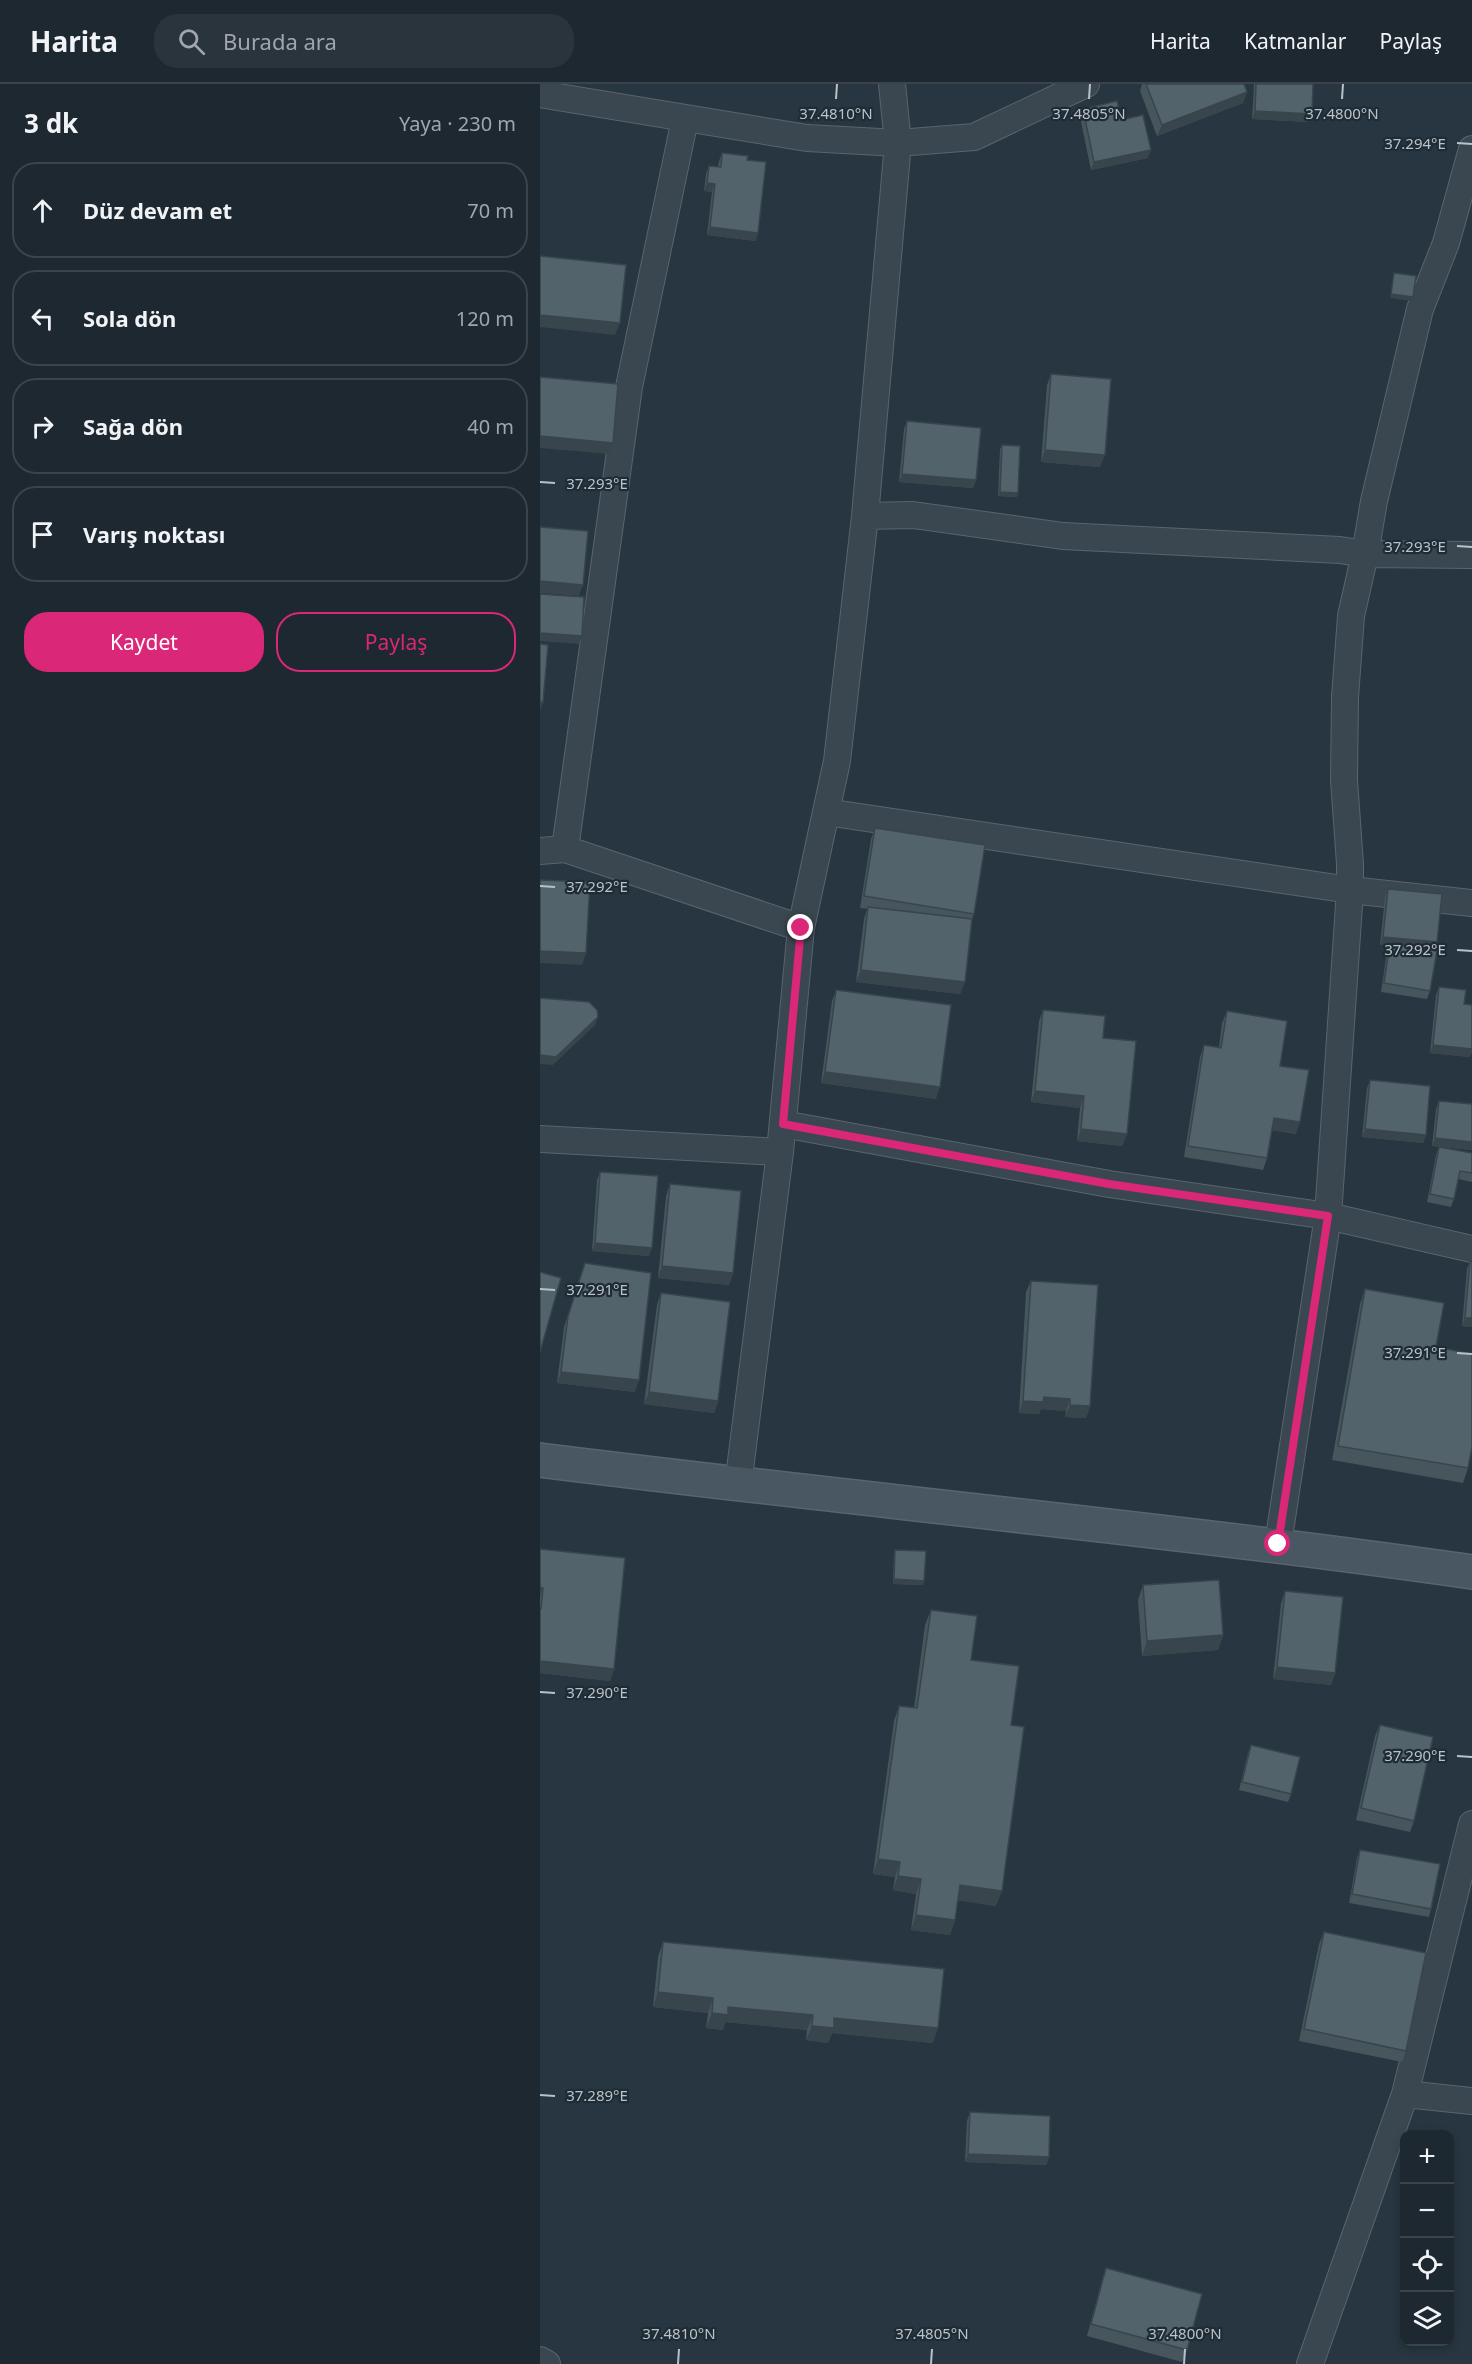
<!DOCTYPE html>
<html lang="tr">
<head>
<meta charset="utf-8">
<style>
	body { margin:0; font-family:"Noto Sans",sans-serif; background:#2a343c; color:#f1f3f6 }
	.controls { position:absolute; right:18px; bottom:18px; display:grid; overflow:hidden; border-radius:12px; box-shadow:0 3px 9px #0003 }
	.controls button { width:54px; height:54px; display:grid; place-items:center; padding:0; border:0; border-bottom:2px solid #3b444c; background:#1d2830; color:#f1f3f6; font:30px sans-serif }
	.stop { position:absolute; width:18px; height:18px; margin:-14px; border:4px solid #db2777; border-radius:50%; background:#fff }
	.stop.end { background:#db2777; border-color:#fff; box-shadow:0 2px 6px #0008 }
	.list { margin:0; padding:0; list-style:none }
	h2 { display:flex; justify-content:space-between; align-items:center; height:78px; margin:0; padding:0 24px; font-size:26px }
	h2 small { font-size:20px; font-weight:400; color:#a0a6ab }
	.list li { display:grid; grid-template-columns:39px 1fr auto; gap:18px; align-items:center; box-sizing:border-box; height:96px; margin:0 12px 12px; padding:0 12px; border:2px solid #3b444c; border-radius:24px }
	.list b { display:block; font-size:22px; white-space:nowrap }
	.list em { font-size:20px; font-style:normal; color:#a0a6ab }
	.actions { display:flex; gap:12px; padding:18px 24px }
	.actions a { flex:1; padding:14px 0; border:2px solid #db2777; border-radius:24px; text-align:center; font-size:21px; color:#db2777 }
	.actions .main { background:#db2777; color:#fff }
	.icon { flex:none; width:33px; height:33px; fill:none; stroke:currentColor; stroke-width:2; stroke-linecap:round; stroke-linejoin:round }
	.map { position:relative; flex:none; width:932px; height:2280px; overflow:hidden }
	header { display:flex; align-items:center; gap:36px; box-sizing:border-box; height:84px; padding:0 30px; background:#1d2830; border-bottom:2px solid #3b444c }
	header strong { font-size:28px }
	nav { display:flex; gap:33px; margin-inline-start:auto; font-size:21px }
	.search { width:420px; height:54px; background:#2a343c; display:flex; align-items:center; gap:15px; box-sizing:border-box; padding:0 21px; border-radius:24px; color:#a0a6ab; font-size:22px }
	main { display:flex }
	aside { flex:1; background:#1d2830 }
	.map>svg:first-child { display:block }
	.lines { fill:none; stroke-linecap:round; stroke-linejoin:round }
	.street-casing { stroke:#59656d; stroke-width:28 }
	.secondary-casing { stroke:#59656d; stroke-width:36 }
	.street { stroke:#3b4750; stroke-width:26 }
	.secondary { stroke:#495762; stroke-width:33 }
	.wall { fill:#47555d }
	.shaded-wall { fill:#39454c }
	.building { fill:#52636c; stroke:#39454c; stroke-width:1.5 }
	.route { stroke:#db2777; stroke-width:8 }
	.ticks { fill:none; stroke:#b8c2ca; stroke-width:2 }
	.ticks-label { font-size:15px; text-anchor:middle; fill:#b8c2ca; stroke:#202c35; stroke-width:4.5; stroke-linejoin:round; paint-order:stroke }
</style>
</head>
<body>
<header>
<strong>Harita</strong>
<div class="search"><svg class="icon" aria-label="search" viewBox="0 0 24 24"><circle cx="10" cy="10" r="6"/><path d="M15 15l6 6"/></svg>Burada ara</div>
<nav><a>Harita</a><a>Katmanlar</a><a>Paylaş</a></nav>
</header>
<main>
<aside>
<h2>3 dk<small>Yaya · 230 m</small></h2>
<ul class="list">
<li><svg class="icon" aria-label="ahead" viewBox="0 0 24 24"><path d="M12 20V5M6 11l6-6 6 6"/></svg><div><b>Düz devam et</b></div><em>70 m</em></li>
<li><svg class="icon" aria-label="left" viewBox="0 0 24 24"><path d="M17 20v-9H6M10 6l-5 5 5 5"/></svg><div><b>Sola dön</b></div><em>120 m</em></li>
<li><svg class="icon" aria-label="right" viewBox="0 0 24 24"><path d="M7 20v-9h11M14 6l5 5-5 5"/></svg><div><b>Sağa dön</b></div><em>40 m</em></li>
<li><svg class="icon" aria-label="arrive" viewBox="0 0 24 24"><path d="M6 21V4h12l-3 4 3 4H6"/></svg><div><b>Varış noktası</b></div></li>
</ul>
<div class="actions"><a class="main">Kaydet</a><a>Paylaş</a></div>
</aside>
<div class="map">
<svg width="932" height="2280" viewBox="0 0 932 2280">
	<rect width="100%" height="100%" fill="#273640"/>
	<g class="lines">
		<g class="street-casing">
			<path id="street" d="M0,10l267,44 91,5 76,-6 112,-53
				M932,65l-26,94 -26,66 -46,192 -9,53 107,1
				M325,432l48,-1 150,21 277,14 25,4 -14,62 -6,81 -1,83 6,84v26l-22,326 -50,328
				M286,728l524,78 122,13
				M25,765l64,-462 56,-268
				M0,767l25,-2 236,79
				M243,1040l326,60 219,32 144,33
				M0,1055l240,13
				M198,1401l42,-333 21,-224 36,-167 28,-245 33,-373 -6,-59
				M865,2010l67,7
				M0,2276l7,4
				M770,2280l95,-270 67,-270"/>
		</g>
		<g class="secondary-casing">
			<path id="secondary" d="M0,1376c310,39 622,68 932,112"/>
		</g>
		<use href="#street" class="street"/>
		<use href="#secondary" class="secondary"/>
	</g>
	<path class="wall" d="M602,0h102l3,8 -4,11 -86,33 -17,-45z
		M714,0h59l-4,38 -57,-3z
		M543,25l38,11 27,38 -57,12 -11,-53z
		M182,69l25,7 9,81 -49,-6 5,-43 -8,-1 2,-17 3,-8 9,1 1,-6z
		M511,290l49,93 -59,-5 6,-77z
		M367,337l69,59 -3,8 -74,-6 5,-53z
		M462,361l16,48 -1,4 -19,-1 2,-47z
		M335,744l99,86 -2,5 -7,63 -5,12 -104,-12 8,-63 3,-10 -7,-1 11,-69z
		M848,805l49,53 -3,8 -4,41 -3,8 -46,-7 6,-41 2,-5 -9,-1 5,-48z
		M899,903l25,17 6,53 -40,-4 6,-58z
		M296,906l100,109 -115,-16 11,-82z
		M503,926l60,28 24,96 -5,12 -45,-5 3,-33 -49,-6 8,-81z
		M687,927l53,55 16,68 -24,-4 -5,28 -4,12 -79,-13 16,-100 4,-12 15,2 3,-24z
		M830,996l56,55 -3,8 -61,-6 5,-49z
		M899,1017l33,3v46l-40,-4 4,-37z
		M899,1063l33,6v29l-14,-3 -4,20 -3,8 -24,-5 9,-47z
		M60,1088l49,84 -57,-5 5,-71z
		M130,1100l63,89 -4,12 -71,-7 8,-82z
		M930,1177l2,66 -10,-1 5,-57z
		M45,1179l50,129 -78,-9 7,-56z
		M491,1197l59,125 -4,12 -21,-1 1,-6 -25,-2 -2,5 -20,-1 7,-121z
		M825,1205l71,58 32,121 -5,15 -131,-23 28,-156z
		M121,1209l57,108 -4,12 -70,-9 13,-99z
		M0,1465l74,120 -4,12 -70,-8z
		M355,1466l29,31 -1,4 -30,-1 1,-30z
		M603,1501l80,50 -5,15 -76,6 -4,-56z
		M745,1507l50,82 -4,12 -58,-6 8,-76z
		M391,1526l40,50 40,65 -15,181 -38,-6 -3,20 -5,15 -39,-5 5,-36 -23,-4 2,-13 -22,-3 21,-153 5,-15 15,2 11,-83z
		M840,1641l34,96 -4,11 -54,-12 19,-84z
		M711,1661l40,49 -3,8 -49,-12 9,-37z
		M820,1766l71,59 -2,8 -80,-14 8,-45z
		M784,1848l82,119 -4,11 -103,-21 20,-97z
		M123,1858l270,101 -101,-10 -4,10 -22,-3 1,-10 -82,-8 -2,8 -17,-2 2,-15 -55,-6 5,-50z
		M430,2028l79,45 -3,8 -81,-3 2,-41z
		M566,2184l81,82 -5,12 -95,-26 15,-56z"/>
	<path class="shaded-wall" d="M707,8l-4,11 -86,33 5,-11z
		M715,27l57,3 -3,8 -57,-3z
		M611,66l-3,8 -57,12 3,-8z
		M167,99l8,1 -3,8 -8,-1z
		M170,143l48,6 -2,8 -49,-6z
		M851,210l22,3 -2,4 -21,-3z
		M0,231l80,8 -5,12 -75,-8z
		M0,352l73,7 -4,11 -69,-6z
		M505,366l60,5 -5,12 -59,-5z
		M362,390l74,6 -3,8 -74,-6z
		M460,408l18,1 -1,4 -19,-1z
		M0,497l43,4 -4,11 -39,-3z
		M0,549l42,3 -3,8 -39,-3z
		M0,618h3l-3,9z
		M843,853l54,5 -3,8 -54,-5z
		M0,867l46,2 -4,12 -42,-2z
		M321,886l104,12 -5,12 -104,-12z
		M58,933l-3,8 -42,40 -13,-1v-9z
		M893,961l39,4v4l-2,4 -40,-4z
		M285,988l115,15 -4,12 -115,-16z
		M495,1007l49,5 -4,12 -49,-6z
		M734,1034l26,4 -4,12 -26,-4z
		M541,1045l46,5 -5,12 -45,-5z
		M825,1045l61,6 -3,8 -61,-6z
		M895,1054l37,4v8l-40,-4z
		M55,1159l57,5 -3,8 -57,-5z
		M122,1182l71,7 -4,12 -71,-7z
		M925,1234h7v9l-10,-1z
		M21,1288l78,8 -4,12 -78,-9z
		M109,1308l69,9 -4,12 -70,-9z
		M504,1313l26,2 -4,12 -25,-2 -2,5 -20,-1 4,-12z
		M530,1321l20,1 -4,12 -21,-1z
		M354,1495l30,2 -1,4 -30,-1z
		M0,1503l3,1 -3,9z
		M683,1551l-5,15 -76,6 5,-15z
		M0,1577l74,8 -4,12 -70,-8z
		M737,1583l58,6 -4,12 -58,-6z
		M338,1775l22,3 -5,15 -22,-3z
		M358,1792l23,3 -5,15 -23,-4z
		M420,1801l42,6 -6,15 -42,-6z
		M376,1831l39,5 -5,15 -39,-5z
		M118,1908l55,6 -5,15 -55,-6z
		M188,1923l85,8 -6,15 -82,-8 -2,8 -17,-2 6,-15z
		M294,1934l104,10 -5,15 -101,-10 -4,10 -22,-3 6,-14z
		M428,2070l81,3 -3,8 -81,-3z"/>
	<path class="building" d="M606,0h98l3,8 -85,33z
		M716,0h57l-1,30 -57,-3z
		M577,17l4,19 22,-5 8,35 -57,12 -11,-53z
		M182,69l26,3 -1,4 19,2 -8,71 -48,-6 5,-43 -8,-1 2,-17 12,1z
		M0,172l86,9 -6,58 -80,-8z
		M854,189l22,3 -3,21 -22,-3z
		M511,290l60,5 -6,76 -60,-5z
		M0,293l78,7 -5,59 -73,-7z
		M367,337l74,7 -5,52 -74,-6z
		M462,361l18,1 -2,47 -18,-1z
		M0,443l48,4 -5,54 -43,-4z
		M0,510l44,3 -2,39 -42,-3z
		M0,560l8,1 -5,57h-3z
		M335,744l110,17 -11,69 -110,-18z
		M0,796l50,2 -4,71 -46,-2z
		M848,805l54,5 -5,48 -54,-5z
		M328,823l104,12 -7,63 -104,-12z
		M850,859l47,8 -7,40 -46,-8z
		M899,903l27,3 -2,14 8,1v44l-39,-4z
		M296,906l115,15 -11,82 -115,-15z
		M0,914l49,4 8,8 1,7 -42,40 -16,-2z
		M503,926l62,6 -2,22 33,3 -9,93 -46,-5 3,-33 -49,-5z
		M687,927l60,10 -7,45 29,4 -9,52 -26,-4 -7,40 -79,-12 16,-101 17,3z
		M830,996l60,6 -4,49 -61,-6z
		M899,1017l33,3v38l-37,-4z
		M899,1063l33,6v20l-12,-2 -6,28 -24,-5z
		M60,1088l58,4 -6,72 -57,-5z
		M130,1100l71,7 -8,82 -71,-7z
		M930,1177h2v57h-7z
		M45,1179l66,10 -12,107 -78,-8 7,-56z
		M0,1188l21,6 -21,74z
		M491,1197l67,4 -8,121 -20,-1v-6l-26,-2 -1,5 -20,-1z
		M825,1205l79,14 -8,44 36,7v93l-4,21 -130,-22z
		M121,1209l69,9 -12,99 -69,-9z
		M0,1465l85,9 -11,111 -74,-8v-52h1l2,-21 -3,-1z
		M355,1466l31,1 -2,30 -30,-2z
		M679,1496l4,55 -76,6 -4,-56z
		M745,1507l58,6 -8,76 -58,-6z
		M391,1526l46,6 -6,44 48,6 -8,59 13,2 -22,164 -42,-6 -5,35 -39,-5 5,-36 -23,-3 2,-14 -22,-3 21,-153 18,2z
		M840,1641l53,12 -19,84 -53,-13z
		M711,1661l49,12 -9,37 -49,-12z
		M820,1766l80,14 -9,45 -79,-15z
		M784,1848l102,21 -20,98 -102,-22z
		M123,1858l281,27 -6,59 -104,-10v10l-22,-2 1,-11 -85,-8v8l-16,-2 1,-15 -55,-6z
		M430,2028l80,4 -1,41 -81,-3z
		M566,2184l96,26 -15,56 -96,-26z"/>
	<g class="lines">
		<path class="route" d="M261,844l-18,196 326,60 219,32 -50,328"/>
	</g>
	<path class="ticks" d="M296,15l1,-15M549,15l1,-15M802,15l1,-15M917,59l15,1M0,398l15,1M917,462l15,1M0,802l15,1M917,866l15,1M0,1205l15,1M917,1269l15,1M0,1608l15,1M917,1672l15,1M0,2011l15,1M138,2280l1,-15M391,2280l1,-15M644,2280l1,-15"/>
	<g class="ticks-label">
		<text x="296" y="35">37.4810°N</text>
		<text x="549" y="35">37.4805°N</text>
		<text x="802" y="35">37.4800°N</text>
		<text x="875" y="65">37.294°E</text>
		<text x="57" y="405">37.293°E</text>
		<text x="875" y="468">37.293°E</text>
		<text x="57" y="808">37.292°E</text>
		<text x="875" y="871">37.292°E</text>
		<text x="57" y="1211">37.291°E</text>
		<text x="875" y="1274">37.291°E</text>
		<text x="57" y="1614">37.290°E</text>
		<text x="875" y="1677">37.290°E</text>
		<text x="57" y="2017">37.289°E</text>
		<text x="139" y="2255">37.4810°N</text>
		<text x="392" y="2255">37.4805°N</text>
		<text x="645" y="2255">37.4800°N</text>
	</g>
</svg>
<div class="controls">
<button>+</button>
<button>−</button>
<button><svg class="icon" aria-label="locate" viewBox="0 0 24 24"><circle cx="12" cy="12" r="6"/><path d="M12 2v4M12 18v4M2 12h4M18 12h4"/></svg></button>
<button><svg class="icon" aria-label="layers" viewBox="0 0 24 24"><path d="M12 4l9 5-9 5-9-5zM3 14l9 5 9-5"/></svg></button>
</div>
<div class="stop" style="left:738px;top:1460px"></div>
<div class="stop end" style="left:261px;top:844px"></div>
</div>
</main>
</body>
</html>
